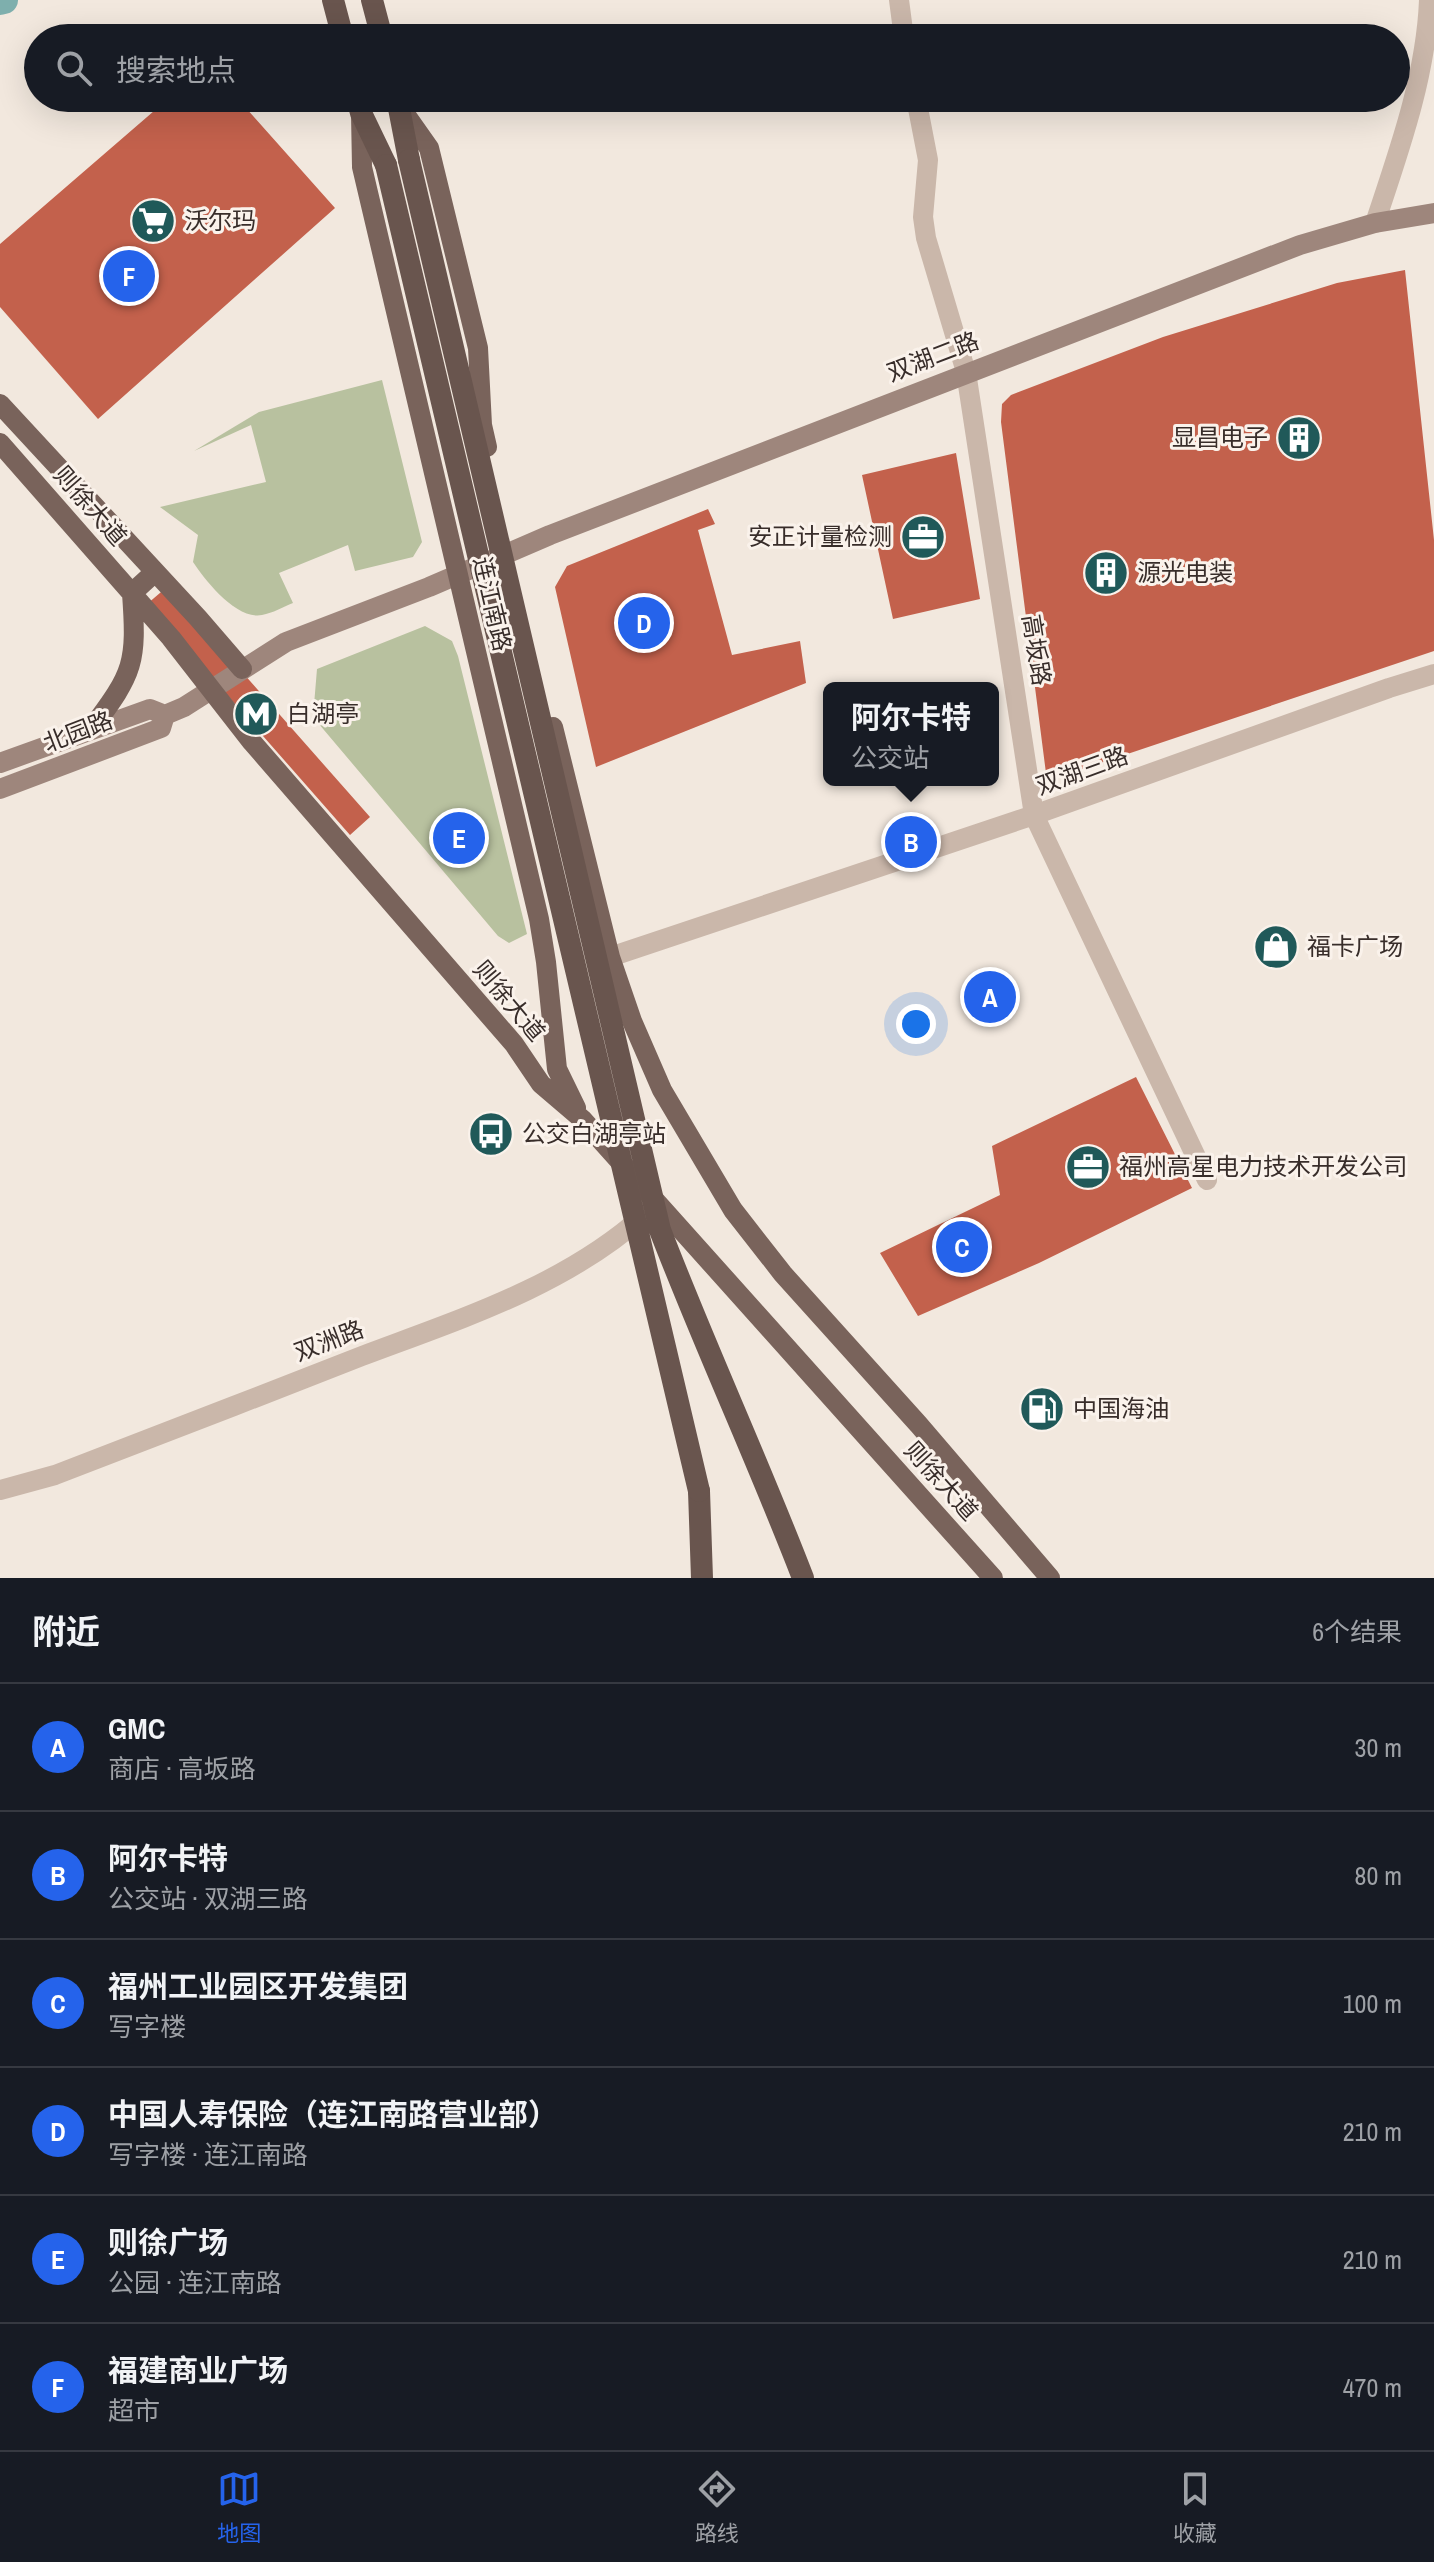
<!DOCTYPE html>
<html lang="zh">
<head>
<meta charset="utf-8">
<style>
	body { margin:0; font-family:"Archivo Narrow","Noto Sans SC",sans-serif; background:#20242c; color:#f1f3f6 }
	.you { position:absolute; left:916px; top:1024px; width:28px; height:28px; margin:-20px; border:6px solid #fff; border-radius:50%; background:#1a73e8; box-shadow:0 0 0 12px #1a73e833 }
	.badge { display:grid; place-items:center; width:52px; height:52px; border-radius:50%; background:#2563eb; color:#fff; font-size:26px; font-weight:700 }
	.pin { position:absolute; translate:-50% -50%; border:4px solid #fff; box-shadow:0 2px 8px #0006 }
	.popup { position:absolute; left:823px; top:682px; width:176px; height:104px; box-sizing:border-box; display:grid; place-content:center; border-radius:12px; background:#171b24; filter:drop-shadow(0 2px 6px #0005); font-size:26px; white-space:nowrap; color:#9ea1a6 }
	.popup b { font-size:30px; color:#f1f3f6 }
	.popup::after { content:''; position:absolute; left:50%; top:100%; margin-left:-16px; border:16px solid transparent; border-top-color:#171b24 }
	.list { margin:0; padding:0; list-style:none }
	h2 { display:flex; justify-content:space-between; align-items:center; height:104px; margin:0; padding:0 32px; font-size:34px }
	h2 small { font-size:26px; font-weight:400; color:#9ea1a6 }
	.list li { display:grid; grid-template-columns:52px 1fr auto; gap:24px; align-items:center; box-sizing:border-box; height:128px; padding:0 32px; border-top:2px solid #363941 }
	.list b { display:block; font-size:30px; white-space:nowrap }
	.list p { margin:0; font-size:26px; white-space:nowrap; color:#9ea1a6 }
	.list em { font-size:26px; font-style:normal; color:#9ea1a6 }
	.icon { flex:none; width:44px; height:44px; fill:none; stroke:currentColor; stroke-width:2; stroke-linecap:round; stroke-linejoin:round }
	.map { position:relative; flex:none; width:1434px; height:1578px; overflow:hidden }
	.search { position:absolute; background:#171b24; box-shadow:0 8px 32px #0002; left:24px; right:24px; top:24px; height:88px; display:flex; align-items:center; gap:20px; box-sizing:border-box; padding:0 28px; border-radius:44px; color:#9ea1a6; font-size:30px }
	.sheet { height:872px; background:#171b24 }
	nav { display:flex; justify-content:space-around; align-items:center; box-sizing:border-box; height:112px; border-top:2px solid #363941; background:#171b24; font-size:22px; color:#9ea1a6 }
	nav a { display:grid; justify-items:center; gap:4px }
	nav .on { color:#2563eb }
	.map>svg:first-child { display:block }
	.green { fill:#b8c19f }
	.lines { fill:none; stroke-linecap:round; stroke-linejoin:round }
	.river { stroke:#7eafad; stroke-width:28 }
	.building { fill:#c3614c }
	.tertiary { stroke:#cab7aa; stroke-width:20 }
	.secondary { stroke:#9e867c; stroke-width:20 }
	.primary { stroke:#79635b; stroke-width:20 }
	.trunk { stroke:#69554e; stroke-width:22 }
	.trunk-bridge { stroke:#69554e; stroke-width:22 }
	.labels { text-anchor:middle; stroke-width:6; stroke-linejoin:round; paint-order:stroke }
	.poi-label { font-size:24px; fill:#382d2a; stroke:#faf2eb; text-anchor:start }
	.street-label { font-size:24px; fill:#382d2a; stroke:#faf2eb }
</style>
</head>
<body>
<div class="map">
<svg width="1434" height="1578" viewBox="0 0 1434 1578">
	<rect width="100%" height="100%" fill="#f2e8de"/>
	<path class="green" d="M382,380l40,162 -9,15 -58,14 -7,-26 -69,28 14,30c-10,4 -20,10 -31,12 -26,5 -57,-35 -69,-53l5,-27 -38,-28 106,-25 -15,-57 -57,26 65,-39z
		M425,626l27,15 6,15 69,278 -18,9 -11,-7 -185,-219 4,-48z"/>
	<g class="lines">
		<path class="river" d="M0,1l4,-1"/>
	</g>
	<path class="building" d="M169,98h68l98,110 -237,211 -98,-112v-63z
		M1405,270l29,270v111l-387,130 -46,-359 1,-18 9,-9 152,-58 174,-54z
		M956,453l24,146 -87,20 -31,-144z
		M708,509l7,15 -17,6 34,125 68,-14 6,42 -210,84 -41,-180 12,-21z
		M167,587l203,230 -20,18 -203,-231z
		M1136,1077l56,111 -153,75 -121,53 -38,-63 120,-58 -8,-49z"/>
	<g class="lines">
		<path class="tertiary" d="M899,0l5,38
			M916,98l12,62 -5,57 3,21 40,134 68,443 173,365
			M1375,223c24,-72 51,-147 54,-223
			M610,957l424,-142 355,-127 45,-14
			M0,1490l55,-15c102,-39 205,-79 307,-119 98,-37 203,-70 282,-141"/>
		<path class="secondary" d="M0,763l150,-54 15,6 19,-8 102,-65 143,-55 121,-52 750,-290 75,-22 59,-10
			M0,789l161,-61 4,-13"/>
		<path class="primary" d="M398,104l31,44 49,200 4,77 5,22
			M361,114l1,53 177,752 7,43 11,107 19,39
			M0,404l198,214 44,51
			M0,443l171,195 81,104 262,302 27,40 41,35 411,459
			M553,727l57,230 22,64 30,69 71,120 50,64 136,151 131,153
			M92,728c42,-56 45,-65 40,-135l23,-21"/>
		<path class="trunk" d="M333,0l10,38
			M372,0l10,38
			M357,98l4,15 25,52
			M397,98l12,62
			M699,1491l3,87"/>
		<path class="trunk-bridge" d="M409,160l251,1070c45,117 98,231 143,348
			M386,165l313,1326"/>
	</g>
	<defs>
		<g id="supermarket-disc" transform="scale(2.3)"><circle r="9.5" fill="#205959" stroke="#faf2eb"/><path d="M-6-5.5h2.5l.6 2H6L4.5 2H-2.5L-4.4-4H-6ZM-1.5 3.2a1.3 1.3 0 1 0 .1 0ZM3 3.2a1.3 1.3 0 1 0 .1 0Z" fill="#fff"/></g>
		<g id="building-disc" transform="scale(2.3)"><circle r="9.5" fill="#205959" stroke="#faf2eb"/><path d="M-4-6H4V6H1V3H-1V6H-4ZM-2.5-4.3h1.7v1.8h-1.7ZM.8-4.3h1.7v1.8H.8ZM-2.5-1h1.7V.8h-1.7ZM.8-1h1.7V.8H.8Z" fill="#fff"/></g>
		<g id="office-disc" transform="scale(2.3)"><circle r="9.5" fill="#205959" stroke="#faf2eb"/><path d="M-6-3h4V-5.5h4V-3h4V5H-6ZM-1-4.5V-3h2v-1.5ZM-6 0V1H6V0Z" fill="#fff"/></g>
		<g id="metro-disc" transform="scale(2.3)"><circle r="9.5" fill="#205959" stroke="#faf2eb"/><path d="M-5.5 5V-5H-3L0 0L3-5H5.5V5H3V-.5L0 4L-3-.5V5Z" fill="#fff"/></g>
		<g id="shop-disc" transform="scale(2.3)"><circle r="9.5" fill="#205959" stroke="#faf2eb"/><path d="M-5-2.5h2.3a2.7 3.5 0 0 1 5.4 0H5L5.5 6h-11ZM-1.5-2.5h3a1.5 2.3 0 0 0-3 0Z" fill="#fff"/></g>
		<g id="bus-disc" transform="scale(2.3)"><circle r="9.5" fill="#205959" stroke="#faf2eb"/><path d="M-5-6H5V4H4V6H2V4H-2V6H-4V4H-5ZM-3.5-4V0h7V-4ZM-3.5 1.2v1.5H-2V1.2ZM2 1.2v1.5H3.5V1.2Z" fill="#fff"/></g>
		<g id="fuel-disc" transform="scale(2.3)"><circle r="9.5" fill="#205959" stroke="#faf2eb"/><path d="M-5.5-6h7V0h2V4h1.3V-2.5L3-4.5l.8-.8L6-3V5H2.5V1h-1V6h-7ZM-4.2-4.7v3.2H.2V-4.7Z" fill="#fff"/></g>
	</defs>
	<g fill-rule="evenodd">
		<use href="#supermarket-disc" x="153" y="221"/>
		<use href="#building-disc" x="1299" y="438"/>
		<use href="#office-disc" x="923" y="537"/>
		<use href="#building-disc" x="1106" y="573"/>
		<use href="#metro-disc" x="256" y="714"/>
		<use href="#shop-disc" x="1276" y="947"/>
		<use href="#bus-disc" x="491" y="1134"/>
		<use href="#office-disc" x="1088" y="1167"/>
		<use href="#fuel-disc" x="1042" y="1409"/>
	</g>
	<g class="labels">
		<g class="poi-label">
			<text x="184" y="229">沃尔玛</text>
			<text x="1268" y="446" text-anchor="end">显昌电子</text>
			<text x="892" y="545" text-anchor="end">安正计量检测</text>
			<text x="1137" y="581">源光电装</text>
			<text x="287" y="722">白湖亭</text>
			<text x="1307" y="955">福卡广场</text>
			<text x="522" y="1142">公交白湖亭站</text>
			<text x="1119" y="1175">福州高星电力技术开发公司</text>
			<text x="1073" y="1417">中国海油</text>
		</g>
		<g class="street-label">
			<text transform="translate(933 357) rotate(-21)" y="8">双湖二路</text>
			<text transform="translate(90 506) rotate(49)" y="8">则徐大道</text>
			<text transform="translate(492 604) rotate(77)" y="8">连江南路</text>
			<text transform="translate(1036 650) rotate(81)" y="8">高坂路</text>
			<text transform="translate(78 732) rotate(-21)" y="8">北园路</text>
			<text transform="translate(1082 771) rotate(-20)" y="8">双湖三路</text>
			<text transform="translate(509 1001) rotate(50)" y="8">则徐大道</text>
			<text transform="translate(329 1341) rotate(-21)" y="8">双洲路</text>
			<text transform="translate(941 1481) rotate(48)" y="8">则徐大道</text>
		</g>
	</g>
</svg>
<div class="you"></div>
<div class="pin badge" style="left:990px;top:997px">A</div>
<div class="pin badge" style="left:911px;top:842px">B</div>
<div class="popup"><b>阿尔卡特</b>公交站</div>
<div class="pin badge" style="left:962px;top:1247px">C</div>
<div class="pin badge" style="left:644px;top:623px">D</div>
<div class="pin badge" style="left:459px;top:838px">E</div>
<div class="pin badge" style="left:129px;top:276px">F</div>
<div class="search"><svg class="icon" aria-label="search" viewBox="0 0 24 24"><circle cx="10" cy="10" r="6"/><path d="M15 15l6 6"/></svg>搜索地点</div>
</div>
<section class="sheet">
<h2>附近<small>6个结果</small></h2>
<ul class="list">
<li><span class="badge">A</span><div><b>GMC</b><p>商店 · 高坂路</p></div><em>30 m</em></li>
<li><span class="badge">B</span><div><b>阿尔卡特</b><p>公交站 · 双湖三路</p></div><em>80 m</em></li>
<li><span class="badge">C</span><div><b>福州工业园区开发集团</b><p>写字楼</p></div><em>100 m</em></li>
<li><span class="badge">D</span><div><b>中国人寿保险（连江南路营业部）</b><p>写字楼 · 连江南路</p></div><em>210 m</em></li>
<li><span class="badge">E</span><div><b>则徐广场</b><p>公园 · 连江南路</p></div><em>210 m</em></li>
<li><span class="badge">F</span><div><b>福建商业广场</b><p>超市</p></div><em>470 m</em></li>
</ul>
</section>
<nav>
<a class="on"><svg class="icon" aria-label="map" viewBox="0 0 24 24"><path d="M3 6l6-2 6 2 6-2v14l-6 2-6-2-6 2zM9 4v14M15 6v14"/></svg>地图</a>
<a><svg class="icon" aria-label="directions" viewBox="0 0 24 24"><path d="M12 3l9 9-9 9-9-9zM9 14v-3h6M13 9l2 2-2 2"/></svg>路线</a>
<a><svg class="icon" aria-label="saved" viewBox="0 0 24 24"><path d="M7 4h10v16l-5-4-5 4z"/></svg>收藏</a>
</nav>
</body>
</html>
